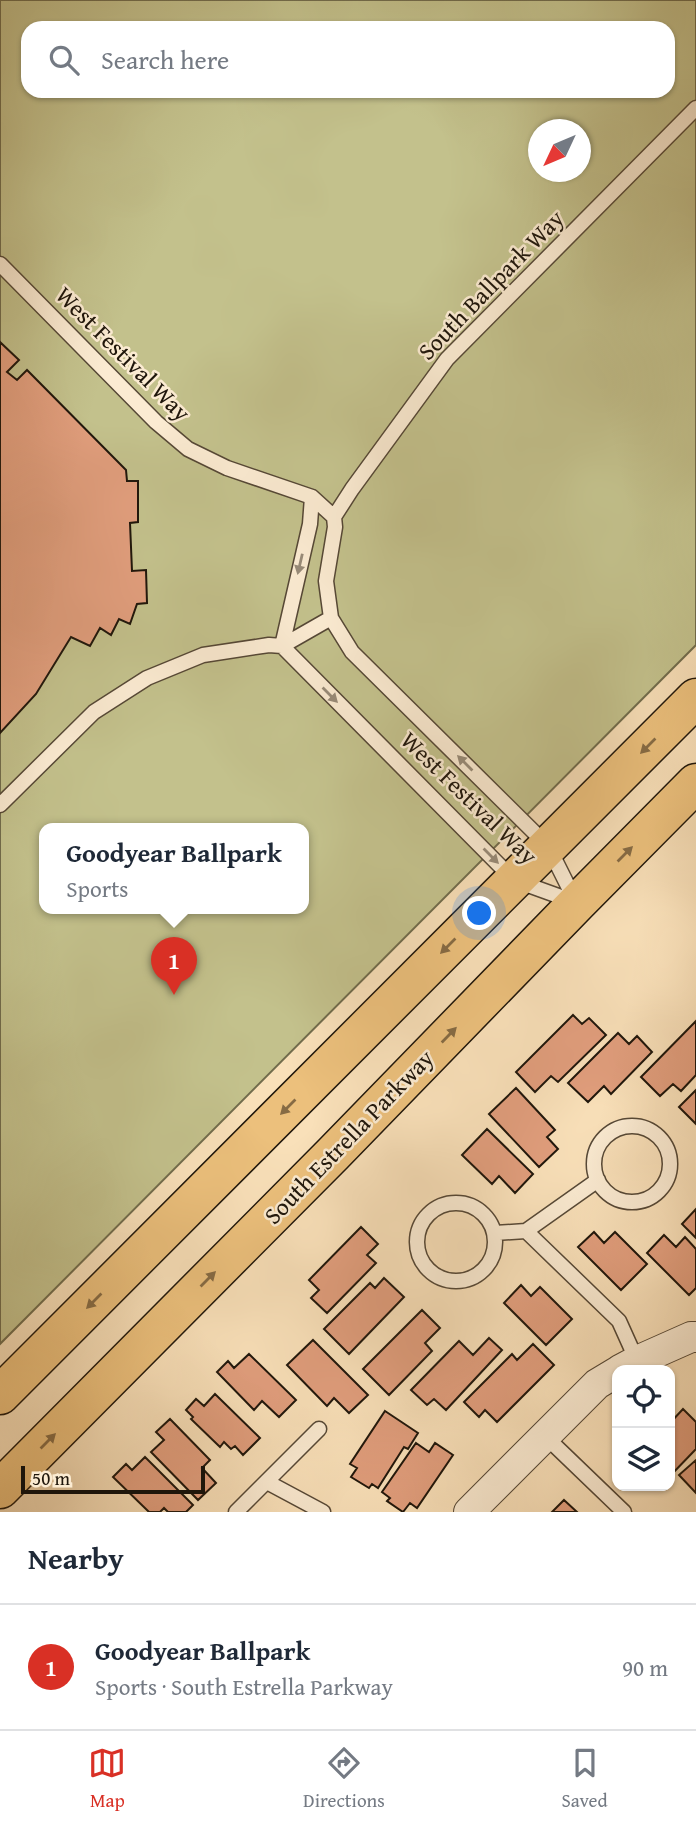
<!DOCTYPE html>
<html lang="en">
<head>
<meta charset="utf-8">
<style>
	body { margin:0; font-family:"Gentium Book Plus",serif; background:#f6f6f7; color:#1f2937 }
	.controls { position:absolute; right:21px; bottom:21px; display:grid; overflow:hidden; border-radius:14px; box-shadow:0 2px 5px #0004 }
	.controls button { width:63px; height:63px; display:grid; place-items:center; padding:0; border:0; border-bottom:2px solid #e0e1e3; background:#fff; color:#1f2937; font:35px sans-serif }
	.compass { position:absolute; left:528px; top:119px; width:63px; height:63px; border-radius:50%; background:#fff; box-shadow:0 2px 5px #0004; rotate:226deg }
	.scale { position:absolute; left:21px; bottom:18px; width:184px; box-sizing:border-box; padding-left:7px; border:4px solid #1f160b; border-top:0; font-size:19px; line-height:24px; white-space:nowrap; color:#1f160b; -webkit-text-stroke:5px #fbebd2; paint-order:stroke }
	.you { position:absolute; left:480px; top:914px; width:24px; height:24px; margin:-18px; border:5px solid #fff; border-radius:50%; background:#1a73e8; box-shadow:0 0 0 10px #1a73e833 }
	.badge { display:grid; place-items:center; width:46px; height:46px; border-radius:50%; background:#d93025; color:#fff; font-size:23px; font-weight:700 }
	.pin { position:absolute; translate:-50% -58px; filter:drop-shadow(0 2px 4px #0008) }
	.pin::after { content:''; position:absolute; top:37px; width:24px; height:21px; background:inherit; clip-path:polygon(0 0,100% 0,50% 100%) }
	.popup { position:absolute; left:39px; top:823px; width:270px; height:91px; box-sizing:border-box; display:grid; place-content:center; border-radius:14px; background:#fff; filter:drop-shadow(0 2px 5px #0005); font-size:23px; white-space:nowrap; color:#747a83 }
	.popup b { font-size:26px; color:#1f2937 }
	.popup::after { content:''; position:absolute; left:50%; top:100%; margin-left:-14px; border:14px solid transparent; border-top-color:#fff }
	.list { margin:0; padding:0; list-style:none }
	h2 { display:flex; justify-content:space-between; align-items:center; height:91px; margin:0; padding:0 28px; font-size:30px }
	h2 small { font-size:23px; font-weight:400; color:#747a83 }
	.list li { display:grid; grid-template-columns:46px 1fr auto; gap:21px; align-items:center; box-sizing:border-box; height:126px; padding:0 28px; border-top:2px solid #e0e1e3 }
	.list b { display:block; font-size:26px; white-space:nowrap }
	.list p { margin:0; font-size:23px; white-space:nowrap; color:#747a83 }
	.list em { font-size:23px; font-style:normal; color:#747a83 }
	.icon { flex:none; width:38px; height:38px; fill:none; stroke:currentColor; stroke-width:2; stroke-linecap:round; stroke-linejoin:round }
	.map { position:relative; flex:none; width:696px; height:1512px; overflow:hidden }
	.search { position:absolute; background:#fff; box-shadow:0 2px 5px #0004; left:21px; right:21px; top:21px; height:77px; display:flex; align-items:center; gap:18px; box-sizing:border-box; padding:0 24px; border-radius:21px; color:#747a83; font-size:26px }
	.sheet { height:217px; background:#fff }
	nav { display:flex; justify-content:space-around; align-items:center; box-sizing:border-box; height:98px; border-top:2px solid #e0e1e3; background:#fff; font-size:19px; color:#747a83 }
	nav a { display:grid; justify-items:center; gap:4px }
	nav .on { color:#d93025 }
	.map>svg:first-child { display:block }
	.green { fill:#c3c18c; stroke:#716c4c; stroke-width:2; fill-rule:evenodd }
	.building { fill:#e19e7d; stroke:#1f160b; stroke-width:2 }
	.lines { fill:none; stroke-linecap:round; stroke-linejoin:round }
	.service-casing { stroke:#564836; stroke-width:17 }
	.minor-casing { stroke:#564836; stroke-width:32 }
	.primary-casing { stroke:#1f160b; stroke-width:41 }
	.service { stroke:#fbebd2; stroke-width:14 }
	.minor { stroke:#fbebd2; stroke-width:30 }
	.primary { stroke:#ecc07c; stroke-width:38 }
	.oneway { fill:#988b78 }
	.oneway2 { fill:#866b44 }
	.labels { text-anchor:middle; stroke-width:5; stroke-linejoin:round; paint-order:stroke }
	.street-label { font-size:24px; fill:#1f160b; stroke:#fbebd2 }
</style>
</head>
<body>
<div class="map">
<svg width="696" height="1512" viewBox="0 0 696 1512">
	<rect width="100%" height="100%" fill="#f9e0b9"/>
	<filter id="stains"><feTurbulence type="fractalNoise" baseFrequency=".00286" numOctaves="4"/><feColorMatrix values="0 0 0 0 .2 0 0 0 0 .09 0 0 0 0 .02 0 0 0 .5 -.17"/></filter>
	<radialGradient id="worn" r=".72"><stop offset=".6" stop-color="#630" stop-opacity="0"/><stop offset="1" stop-color="#630" stop-opacity=".3"/></radialGradient>
	<path class="green" d="M0,0h696v645l-696,699zM28,28h640v63h-640zM538,130h42v42h-42zM44,829h260v80h-260z"/>
	<path class="building" d="M0,342l19,18 -12,12 10,8 10,-10 99,100 1,11h11v41l-8,1 2,48 14,-1 1,33 -10,1 -7,20 -11,-5 -8,16 -11,-7 -10,18 -19,-9 -35,57 -36,39z
		M573,1015l9,9 7,-6 17,17 -48,47 -7,-6 -16,16 -19,-20z
		M696,1021v54l-15,16 -8,-7 -13,12 -19,-19z
		M618,1033l11,11 8,-8 15,16 -41,42 -7,-8 -16,16 -20,-19z
		M516,1088l39,42 -8,7 11,12 -19,18 -50,-53z
		M696,1090v34l-17,-17z
		M487,1129l46,45 -18,19 -16,-17 -7,8 -30,-29z
		M696,1209v29l-14,-14z
		M361,1227l17,17 -11,11 9,8 -49,50 -16,-15 8,-8 -10,-10z
		M594,1232l10,11 11,-11 32,32 -26,26 -43,-43z
		M664,1235l12,12 9,-10 11,12v39l-7,7 -42,-42z
		M384,1278l20,19 -55,57 -25,-25 46,-46 5,5z
		M521,1285l10,11 9,-9 32,32 -26,26 -42,-42z
		M422,1310l18,18 -15,15 7,8 -43,44 -26,-26z
		M489,1338l13,12 -56,60 -12,-11 -7,6 -16,-15 48,-49 14,14z
		M313,1340l55,55 -19,18 -15,-15 -7,8 -40,-41z
		M533,1344l21,21 -57,57 -12,-12 -6,7 -15,-15 48,-48 5,6z
		M249,1354l47,46 -17,17 -17,-16 -8,9 -37,-38 11,-11 6,7z
		M215,1394l45,44 -17,17 -8,-9 -4,3 -7,-7 -4,5 -29,-28 2,-2 -7,-7 10,-11 8,7z
		M683,1409l13,13v27l-26,27v-53z
		M385,1411l33,22 -10,16 -4,-2 -26,41 -6,-4 -3,4 -18,-11 6,-9 -7,-4z
		M170,1419l40,41 -8,8 14,15 -18,17 -47,-48 13,-12 -8,-8z
		M416,1443l13,9 6,-9 18,12 -36,53 -7,-5 -7,9 -16,-11 3,-3 -8,-6z
		M145,1457l48,48 -7,7h-18l-4,-4 -4,4h-11l-36,-35 13,-13 6,6z
		M696,1460v33l-17,-18z
		M564,1500l13,12h-25z"/>
	<g class="lines">
		<g class="service-casing">
			<path id="service" d="M0,264l156,158 32,27 39,19 85,29 22,20
				M312,497l-2,27 -28,122 232,234 61,22
				M0,805l94,-93 53,-34 56,-23 66,-10 13,1 49,-28
				M576,902l-28,-56 -196,-194 -21,-34 -5,-37 9,-54 -1,-10 18,-28 95,-130 249,-251
				M594 1164a38 38 0 1 1 76 0a38 38 0 1 1-76 0Z
				M417 1242a39 39 0 1 1 78 0a39 39 0 1 1-78 0Z
				M526,1231l72,-51
				M495,1233l31,-2 93,90 18,40
				M545,1436l79,76
				M267,1482l56,30
				M236,1512l83,-83"/>
		</g>
		<g class="minor-casing">
			<path id="minor" d="M620,1370l17,-9 54,-24h5
				M469,1512l128,-128 20,-12"/>
		</g>
		<g class="primary-casing">
			<path id="primary" d="M0,1395l696,-697
				M0,1489l333,-335 244,-251 119,-120"/>
		</g>
		<use href="#service" class="service"/>
		<use href="#minor" class="minor"/>
		<use href="#primary" class="primary"/>
	</g>
	<defs><path id="oneway-solid" d="M-6-.8H1V-3.2L6.5 0L1 3.2V.8H-6Z" transform="scale(1.75)"/></defs>
	<g class="oneway">
		<use href="#oneway-solid" transform="translate(300 564) rotate(103)"/>
		<use href="#oneway-solid" transform="translate(330 695) rotate(45)"/>
		<use href="#oneway-solid" transform="translate(465 763) rotate(-135)"/>
		<use href="#oneway-solid" transform="translate(491 856) rotate(45)"/>
	</g>
	<g class="oneway2">
		<use href="#oneway-solid" transform="translate(648 746) rotate(135)"/>
		<use href="#oneway-solid" transform="translate(625 854) rotate(-45)"/>
		<use href="#oneway-solid" transform="translate(448 946) rotate(135)"/>
		<use href="#oneway-solid" transform="translate(449 1035) rotate(-46)"/>
		<use href="#oneway-solid" transform="translate(288 1107) rotate(135)"/>
		<use href="#oneway-solid" transform="translate(208 1279) rotate(-45)"/>
		<use href="#oneway-solid" transform="translate(94 1301) rotate(135)"/>
		<use href="#oneway-solid" transform="translate(48 1441) rotate(-45)"/>
	</g>
	<g class="labels">
		<g class="street-label">
			<text transform="translate(491 285) rotate(-46)" y="8">South Ballpark Way</text>
			<text transform="translate(123 354) rotate(45)" y="8">West Festival Way</text>
			<text transform="translate(469 798) rotate(44)" y="8">West Festival Way</text>
			<text transform="translate(349 1137) rotate(-46)" y="8">South Estrella Parkway</text>
		</g>
	</g>
	<rect width="100%" height="100%" filter="url(#stains)"/>
	<rect width="100%" height="100%" fill="url(#worn)"/>
</svg>
<div class="controls">
<button><svg class="icon" aria-label="locate" viewBox="0 0 24 24"><circle cx="12" cy="12" r="6"/><path d="M12 2v4M12 18v4M2 12h4M18 12h4"/></svg></button>
<button><svg class="icon" aria-label="layers" viewBox="0 0 24 24"><path d="M12 4l9 5-9 5-9-5zM3 14l9 5 9-5"/></svg></button>
</div>
<svg class="compass" viewBox="-18 -18 36 36"><path d="M0-13l5 13h-10z" fill="#e53935"/><path d="M0 13l5-13h-10z" fill="#747a83"/></svg>
<div class="scale">50 m</div>
<div class="you"></div>
<div class="pin badge" style="left:174px;top:995px">1</div>
<div class="popup"><b>Goodyear Ballpark</b>Sports</div>
<div class="search"><svg class="icon" aria-label="search" viewBox="0 0 24 24"><circle cx="10" cy="10" r="6"/><path d="M15 15l6 6"/></svg>Search here</div>
</div>
<section class="sheet">
<h2>Nearby<small></small></h2>
<ul class="list">
<li><span class="badge">1</span><div><b>Goodyear Ballpark</b><p>Sports · South Estrella Parkway</p></div><em>90 m</em></li>
</ul>
</section>
<nav>
<a class="on"><svg class="icon" aria-label="map" viewBox="0 0 24 24"><path d="M3 6l6-2 6 2 6-2v14l-6 2-6-2-6 2zM9 4v14M15 6v14"/></svg>Map</a>
<a><svg class="icon" aria-label="directions" viewBox="0 0 24 24"><path d="M12 3l9 9-9 9-9-9zM9 14v-3h6M13 9l2 2-2 2"/></svg>Directions</a>
<a><svg class="icon" aria-label="saved" viewBox="0 0 24 24"><path d="M7 4h10v16l-5-4-5 4z"/></svg>Saved</a>
</nav>
</body>
</html>
